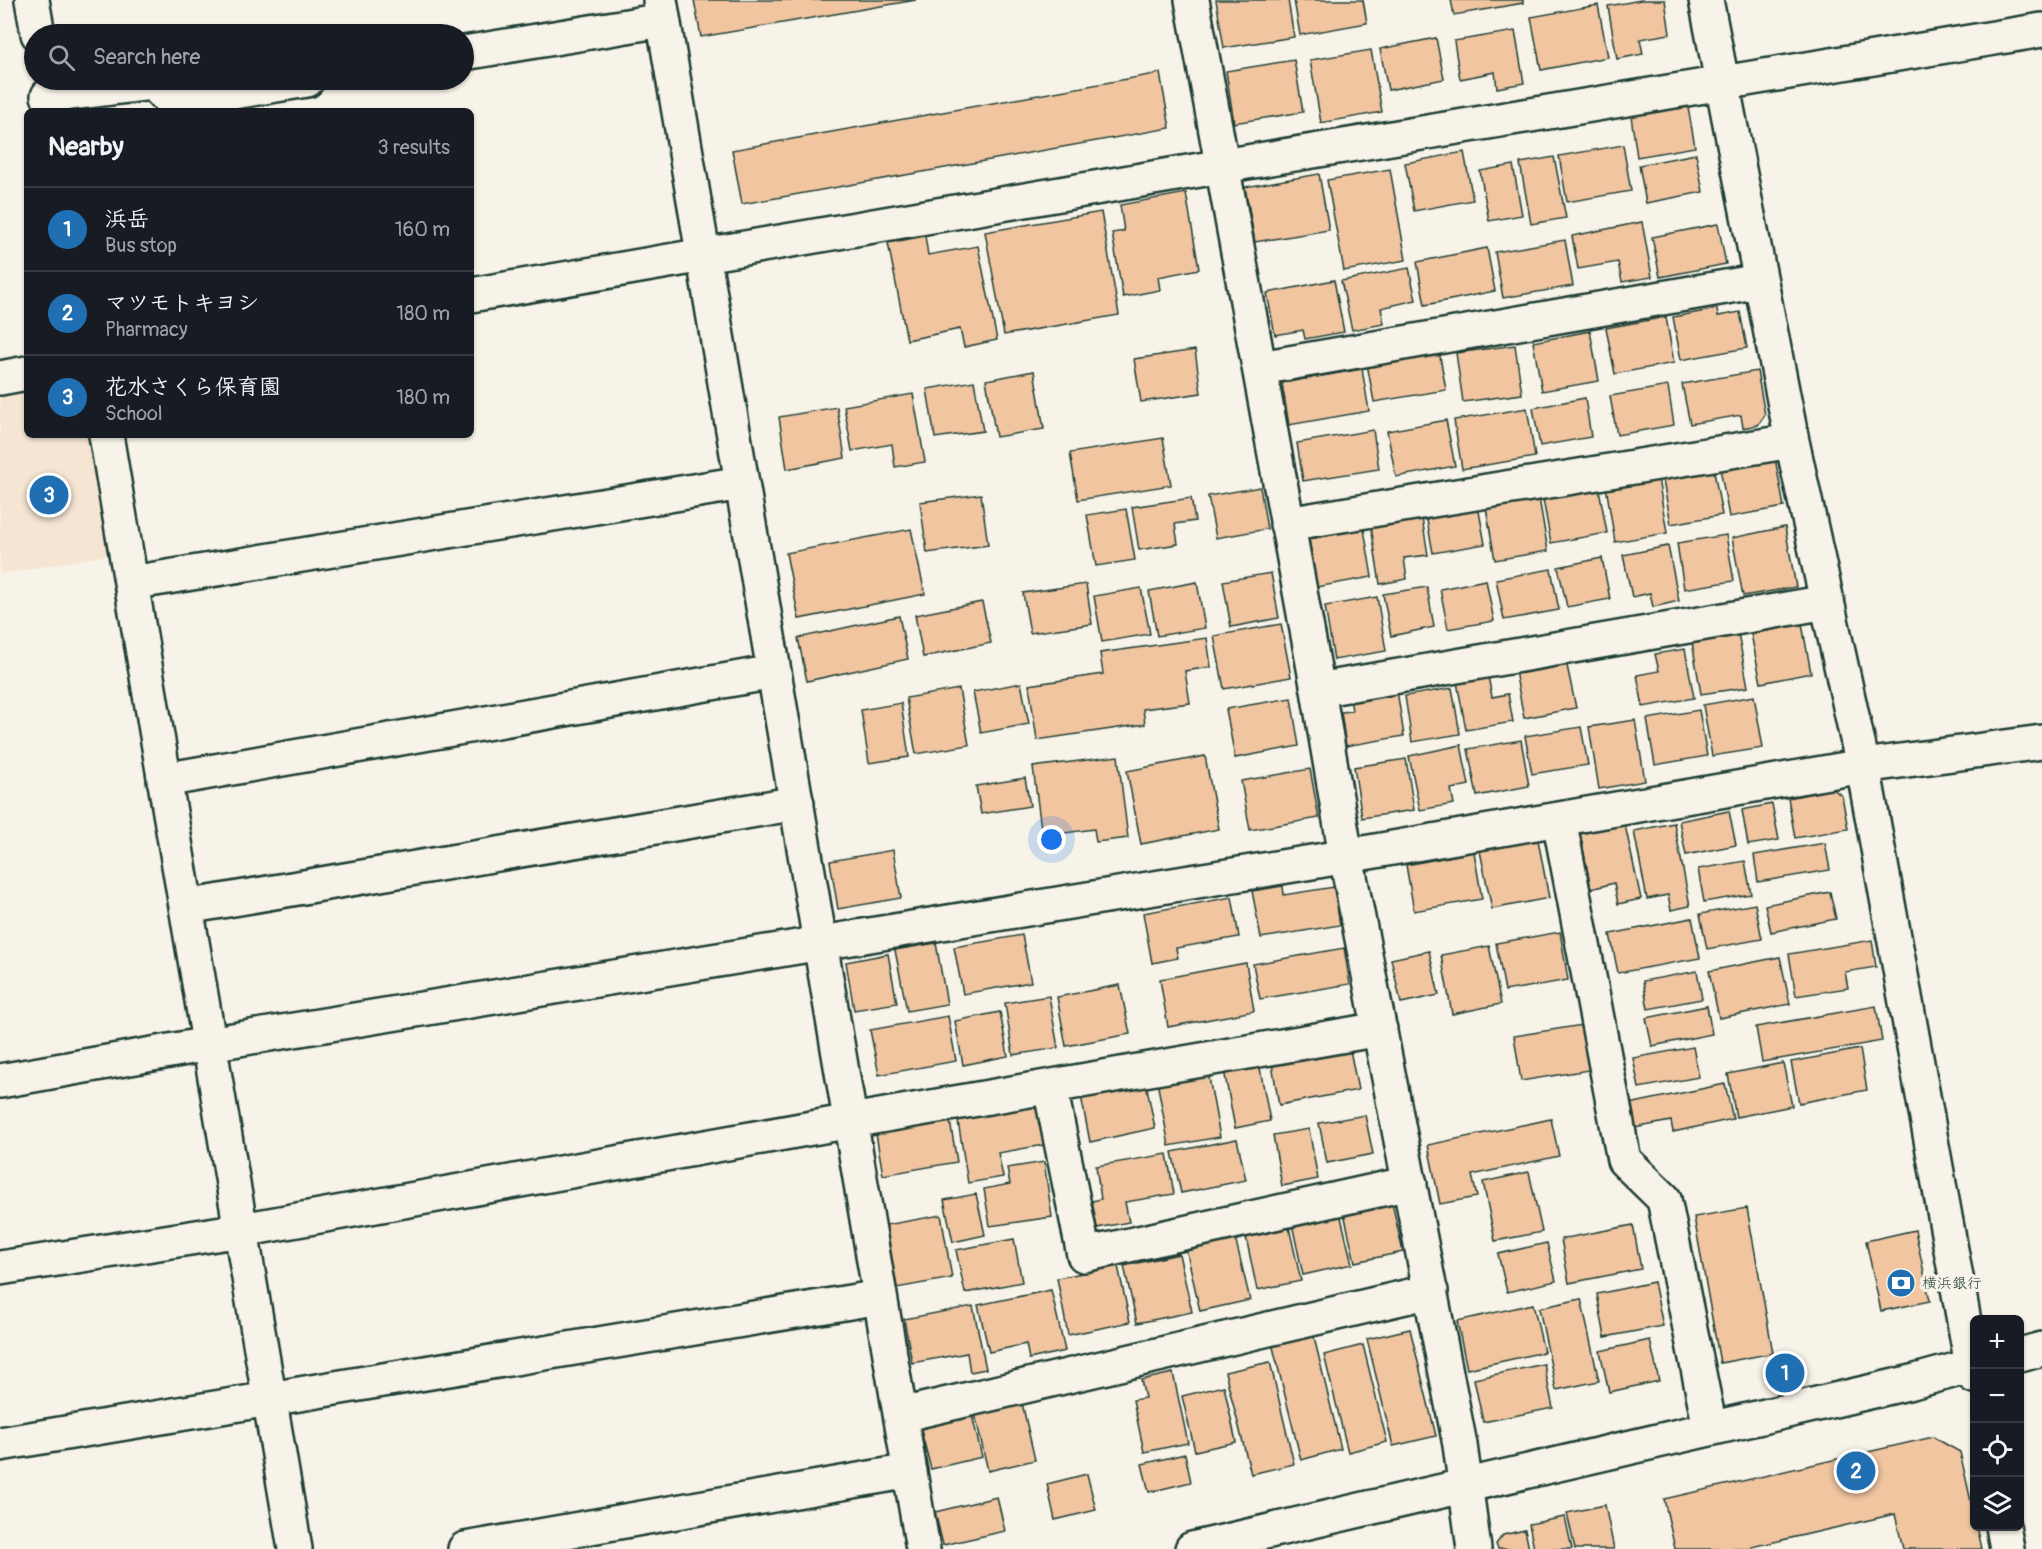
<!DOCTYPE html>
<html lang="en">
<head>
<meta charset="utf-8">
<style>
	body { margin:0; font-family:Pangolin,"Klee One",sans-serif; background:#242831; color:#f1f3f6 }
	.controls { position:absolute; right:18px; bottom:18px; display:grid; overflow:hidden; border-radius:9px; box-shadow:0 2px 4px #0004 }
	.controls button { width:54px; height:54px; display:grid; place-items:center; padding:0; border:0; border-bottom:2px solid #363941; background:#171b24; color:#f1f3f6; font:30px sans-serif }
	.you { position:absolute; left:1052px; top:840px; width:21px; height:21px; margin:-15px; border:4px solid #fff; border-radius:50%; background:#1a73e8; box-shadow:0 0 0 9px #1a73e833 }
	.badge { display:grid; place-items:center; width:39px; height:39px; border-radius:50%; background:#1f6fb2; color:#fff; font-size:20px; font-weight:700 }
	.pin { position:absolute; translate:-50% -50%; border:3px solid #fff; box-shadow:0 2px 6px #0006 }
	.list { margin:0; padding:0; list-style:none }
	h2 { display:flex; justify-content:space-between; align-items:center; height:78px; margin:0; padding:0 24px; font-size:26px }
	h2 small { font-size:20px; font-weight:400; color:#9ea1a6 }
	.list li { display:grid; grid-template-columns:39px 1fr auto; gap:18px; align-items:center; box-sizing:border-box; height:84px; padding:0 24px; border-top:2px solid #363941 }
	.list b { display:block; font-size:22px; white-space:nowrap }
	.list p { margin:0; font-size:20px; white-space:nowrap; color:#9ea1a6 }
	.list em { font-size:20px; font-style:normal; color:#9ea1a6 }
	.icon { flex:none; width:33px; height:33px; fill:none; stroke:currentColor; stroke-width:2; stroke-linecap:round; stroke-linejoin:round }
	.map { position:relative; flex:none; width:2042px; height:1549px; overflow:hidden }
	.search { position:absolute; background:#171b24; box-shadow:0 2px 4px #0004; left:24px; top:24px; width:450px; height:66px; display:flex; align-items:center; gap:15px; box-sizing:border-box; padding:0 21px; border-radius:33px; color:#9ea1a6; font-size:22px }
	.panel { position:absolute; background:#171b24; box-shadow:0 2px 4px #0004; left:24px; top:108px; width:450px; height:330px; border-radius:9px }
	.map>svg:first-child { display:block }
	.built { fill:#f5e5d2 }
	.building { fill:#f0c5a0; stroke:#1f3d34; stroke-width:1.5 }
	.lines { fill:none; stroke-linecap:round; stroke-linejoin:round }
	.minor-casing { stroke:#1f3d34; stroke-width:38 }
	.minor { stroke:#f7f3e8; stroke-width:33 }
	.labels { text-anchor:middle; stroke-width:6; stroke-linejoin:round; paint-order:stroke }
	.poi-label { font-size:15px; fill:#1f3d34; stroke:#f7f3e8; text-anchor:start }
</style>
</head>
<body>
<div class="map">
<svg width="2042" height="1549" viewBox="0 0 2042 1549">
	<rect width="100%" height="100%" fill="#f7f3e8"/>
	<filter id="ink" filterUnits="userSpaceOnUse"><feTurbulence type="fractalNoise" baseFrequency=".0167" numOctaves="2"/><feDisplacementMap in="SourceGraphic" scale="12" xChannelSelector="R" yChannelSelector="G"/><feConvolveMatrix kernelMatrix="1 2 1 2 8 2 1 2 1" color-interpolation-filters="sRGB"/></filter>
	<g filter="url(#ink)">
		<path class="built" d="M27,384v51h60l21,120 -108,19v-185z"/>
		<path class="building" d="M694,0h222l-215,37z
			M1216,0h72l6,37 -70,11z
			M1294,0h69l4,23 -67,12z
			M1451,0h72v3l-69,12z
			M1641,0h24l5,34 -30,5 3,15 -26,5 -9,-53z
			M1598,5l10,52 -67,13 -10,-53z
			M1515,31l9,52 -27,5 -2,-16 -35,7 -6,-38z
			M1436,38l8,41 -56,11 -8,-41z
			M1371,50l11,62 -61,11 -11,-63z
			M1294,60l9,52 -69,11 -8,-52z
			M1160,73l10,55 -428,76 -10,-54z
			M1688,107l7,40 -58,10 -6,-41z
			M1623,145l8,46 -64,11 -8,-46z
			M1464,152l9,48 -59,11 -9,-48z
			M1696,154l7,38 -57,11 -7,-38z
			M1554,157l12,61 -35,6 -11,-61z
			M1513,165l9,50 -33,6 -9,-50z
			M1390,169l16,91 -62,11 -17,-91z
			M1319,174l10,56 -74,12 -10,-55z
			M1186,193l13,76 -41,8 2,13 -37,7 -11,-64 12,-2 -4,-26z
			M1101,212l18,103 -115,20 -19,-103z
			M1642,222l10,55 -30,5 -4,-20 -40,7 -6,-33z
			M1718,224l8,40 -66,13 -8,-40z
			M925,236l3,19 50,-9 19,94 -33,7 -4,-18 -53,11 -19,-97z
			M1565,240l8,46 -70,12 -8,-46z
			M1487,248l8,43 -70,14 -8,-43z
			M1409,268l7,32 -35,8 3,16 -32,6 -11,-49z
			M1334,280l10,52 -39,7 -2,-9 -28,5 -8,-42z
			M1717,309l1,7 22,-4 7,36 -66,12 -8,-43z
			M1666,317l8,46 -59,11 -9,-46z
			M1590,331l9,50 -57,10 -9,-49z
			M1515,345l7,49 -59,8 -7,-49z
			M1195,350l6,43 -60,9 -7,-43z
			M1439,351l7,39 -72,12 -7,-38z
			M1362,369l7,42 -80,14 -7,-42z
			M1034,371l10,58 -48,8 -10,-57z
			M1757,371l8,44 -7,10 -15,3 -2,-13 -51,9 -8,-40z
			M974,381l9,50 -48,7 -8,-49z
			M1668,386l6,39 -57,10 -7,-39z
			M913,394l12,68 -30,5 -3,-23 -40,7 -8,-45z
			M1585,398l6,39 -51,9 -7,-38z
			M837,407l8,51 -58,11 -8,-52z
			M1527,408l8,49 -73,12 -8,-49z
			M1446,420l9,46 -59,11 -9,-46z
			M1373,430l6,39 -76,12 -6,-38z
			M1163,438l8,47 -93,15 -8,-47z
			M1775,458l9,49 -55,10 -9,-49z
			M1713,466l9,49 -51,9 -9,-49z
			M1658,478l9,55 -52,9 -9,-56z
			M1260,487l7,42 -51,9 -8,-42z
			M1599,489l8,44 -56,10 -8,-44z
			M981,494l7,51 -61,8 -7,-51z
			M1191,498l4,23 -20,3 3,20 -39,6 -7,-43z
			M1539,498l9,53 -53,9 -9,-53z
			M1478,506l7,38 -52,9 -7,-38z
			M1126,509l9,51 -39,6 -9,-51z
			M1422,518l6,37 -24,3 3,21 -27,5 -9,-58z
			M1785,527l11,60 -53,9 -11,-58z
			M911,529l14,65 -126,25 -13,-66z
			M1364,529l8,48 -55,10 -8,-48z
			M1726,535l8,46 -50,8 -7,-46z
			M1668,546l11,55 -26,6 -3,-14 -18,4 -9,-42z
			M1602,558l8,41 -43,8 -9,-40z
			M1551,569l8,41 -55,10 -8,-41z
			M1271,573l8,45 -48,9 -8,-46z
			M1486,580l8,41 -46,8 -8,-40z
			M1197,582l8,46 -48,8 -8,-45z
			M1086,584l6,40 -62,9 -7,-40z
			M1427,587l7,40 -43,9 -8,-42z
			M1141,588l9,46 -48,8 -8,-46z
			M1377,597l9,54 -52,9 -9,-54z
			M982,602l9,41 -68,14 -8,-42z
			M899,616l9,43 -101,22 -9,-43z
			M1281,624l10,53 -67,12 -10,-53z
			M1802,624l9,49 -50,10 -10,-49z
			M1738,633l10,54 -47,7 -9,-52z
			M1207,638l4,29 -26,4 5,32 -47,6 2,15 -108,16 -8,-55 74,-11 -3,-21z
			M1685,649l9,49 -51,9 -6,-32 22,-4 -4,-17z
			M1566,661l10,47 -52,10 -9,-47z
			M1488,676l4,21 16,-3 5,28 -47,8 -9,-48z
			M1021,683l8,41 -48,9 -8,-41z
			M1452,688l8,46 -48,8 -7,-46z
			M959,689l10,56 -53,9 -10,-56z
			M1397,690l7,46 -58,10 -5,-34 11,-1 -2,-13z
			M1754,696l9,52 -51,8 -9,-51z
			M1291,698l8,48 -64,12 -9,-49z
			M901,703l8,54 -40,6 -8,-53z
			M1699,710l8,46 -52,9 -8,-46z
			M1635,720l10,61 -46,8 -10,-62z
			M1581,727l7,38 -56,9 -7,-38z
			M1521,740l8,46 -52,10 -9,-47z
			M1461,745l8,40 -18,4 3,15 -34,6 -11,-54z
			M1118,756l10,82 -32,4 -2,-13 -52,7 -9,-69z
			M1205,756l14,73 -78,15 -14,-73z
			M1406,759l8,51 -52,8 -8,-51z
			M1310,769l9,49 -69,12 -9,-49z
			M1025,778l5,28 -49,8 -5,-28z
			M1833,789l9,7 6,33 -53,9 -7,-40z
			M1772,804l7,36 -31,5 -6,-35z
			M1729,811l7,34 -50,10 -7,-34z
			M1674,823l16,83 -19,4 -3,-15 -21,4 -13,-68z
			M1625,825l16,74 -23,5 -4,-21 -23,6 -11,-55z
			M1538,840l11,58 -57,11 -12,-58z
			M1825,843l5,27 -72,12 -4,-27z
			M893,850l8,48 -63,11 -8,-48z
			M1474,852l8,47 -68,12 -8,-46z
			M1745,861l6,33 -47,8 -6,-33z
			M1283,886l1,9 50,-8 6,38 -79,13 -9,-47z
			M1830,892l6,27 -65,13 -6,-27z
			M1232,897l7,40 -63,11 2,10 -26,5 -9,-50z
			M1755,904l7,35 -55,10 -7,-35z
			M1692,918l8,40 -82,15 -8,-39z
			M1560,932l8,48 -63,11 -9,-48z
			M1022,935l9,47 -68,12 -9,-47z
			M1872,940l4,27 -31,5 3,16 -52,8 -7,-42z
			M936,943l11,61 -40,7 -12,-61z
			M1489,946l12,58 -49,10 -11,-59z
			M1344,948l6,36 -90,15 -7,-35z
			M1429,951l10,44 -38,8 -10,-44z
			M888,954l9,49 -43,7 -8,-48z
			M1780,957l10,47 -71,14 -10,-47z
			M1246,963l8,48 -86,16 -8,-48z
			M1697,971l5,28 -54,10 -5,-28z
			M1120,985l10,49 -64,12 -9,-49z
			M1049,996l9,52 -45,7 -8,-52z
			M1707,1006l5,28 -60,12 -6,-28z
			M1876,1006l6,35 -120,21 -6,-35z
			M1000,1012l8,44 -45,9 -8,-44z
			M948,1016l8,45 -77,14 -9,-45z
			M1582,1025l7,45 -68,11 -7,-45z
			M1693,1047l6,30 -60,11 -6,-30z
			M1860,1049l7,41 -68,13 -8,-41z
			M1350,1050l8,40 -79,15 -7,-41z
			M1259,1063l11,58 -35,7 -11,-58z
			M1783,1063l9,43 -56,11 -8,-43z
			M1208,1072l12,65 -51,9 -12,-65z
			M1146,1083l9,45 -65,14 -9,-46z
			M1725,1084l8,35 -60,13 -2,-11 -36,7 -6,-24z
			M1037,1102l7,43 -46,8 5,24 -35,6 -11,-68z
			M1365,1115l8,39 -46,9 -8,-40z
			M1551,1119l8,37 -87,19 5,22 -37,7 -12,-59z
			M950,1121l7,41 -74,13 -7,-41z
			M1309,1129l9,50 -36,7 -9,-51z
			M1237,1139l9,41 -65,13 -9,-41z
			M1167,1154l7,40 -49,8 4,20 -32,6 -5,-27 9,-2 -5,-33z
			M1044,1162l8,55 -62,9 -6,-37 26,-5 -3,-16z
			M1529,1172l13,60 -47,9 -12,-59z
			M976,1194l9,41 -32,7 -9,-42z
			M1392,1203l11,49 -48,10 -11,-49z
			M1747,1208l26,145 -53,10 -26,-146z
			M1340,1213l12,51 -49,11 -11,-51z
			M941,1215l11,63 -55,10 -11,-63z
			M1288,1223l13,58 -44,9 -12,-58z
			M1633,1225l8,44 -72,14 -8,-44z
			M1915,1230l15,71 -49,10 -15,-70z
			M1235,1237l15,63 -50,11 -14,-63z
			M1014,1239l8,43 -57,11 -9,-43z
			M1547,1243l9,38 -49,11 -9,-38z
			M1179,1254l13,58 -55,11 -13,-57z
			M1118,1266l12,56 -62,13 -11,-57z
			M1654,1282l9,44 -58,11 -8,-43z
			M1051,1290l14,61 -36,8 -3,-15 -37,8 -11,-47z
			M1581,1299l18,82 -43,9 -17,-82z
			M1533,1304l11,48 -77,17 -10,-48z
			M973,1306l13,63 -16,3 -3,-19 -55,10 -8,-44z
			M1410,1329l26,107 -43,10 -26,-107z
			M1313,1333l28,116 -40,11 -29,-117z
			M1650,1340l9,41 -50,11 -9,-41z
			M1363,1345l24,97 -39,10 -24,-97z
			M1270,1362l24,102 -43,10 -26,-102z
			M1544,1364l9,44 -70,14 -9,-43z
			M1173,1373l15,70 -44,9 -11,-52 12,-2 -4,-18z
			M1224,1386l12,56 -41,9 -13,-55z
			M1022,1403l13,57 -47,11 -13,-57z
			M972,1415l10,42 -51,12 -11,-42z
			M1933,1437l27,15 14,63v11h3l5,23h-79l-8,-35 -143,33 1,2h-78l-11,-50z
			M1185,1454l6,28 -42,10 -7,-28z
			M1087,1474l9,36 -41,10 -8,-36z
			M997,1497l8,34 -62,14 -8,-33z
			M1605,1505l9,44h-39l-8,-36z
			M1565,1517l7,32h-38l-5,-25z
			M1525,1530l4,19h-31l-2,-5 7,-9z"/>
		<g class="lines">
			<g class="minor-casing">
				<path id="minor" d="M32,0l6,34
					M660,0l263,1549
					M1192,0l126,690 28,166 114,589 14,104
					M1706,0l86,441 71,325 111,610
					M464,53l199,-33
					M48,96l105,-13 19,19 135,-22
					M471,295l752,-129 819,-136
					M1260,368l500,-87
					M0,378l27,-5
					M106,435l189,1114
					M1287,524l505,-83
					M131,583l611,-100
					M1318,690l509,-88
					M164,780l610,-108
					M1559,819l65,341 40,39 46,229
					M186,907l611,-104
					M0,1081l209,-37 1109,-183 545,-95 179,-24
					M1050,1087l34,168 326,-72
					M0,1268l241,-38 610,-109 529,-92
					M2020,1355l22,-6
					M901,1415l530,-124
					M0,1444l880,-147
					M2003,1526l4,23
					M465,1549l445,-78
					M1192,1549l720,-167 62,-17"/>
			</g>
			<use href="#minor" class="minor"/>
		</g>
	</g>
	<defs>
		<g id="bank-disc" transform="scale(1.5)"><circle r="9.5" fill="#1f6fb2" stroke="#f7f3e8"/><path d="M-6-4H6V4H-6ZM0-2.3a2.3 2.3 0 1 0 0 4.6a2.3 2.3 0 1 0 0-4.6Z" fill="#fff"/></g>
	</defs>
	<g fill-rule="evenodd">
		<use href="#bank-disc" x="1901" y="1283"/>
	</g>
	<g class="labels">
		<g class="poi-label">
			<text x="1922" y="1288">横浜銀行</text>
		</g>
	</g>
</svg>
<div class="controls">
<button>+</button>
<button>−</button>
<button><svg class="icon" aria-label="locate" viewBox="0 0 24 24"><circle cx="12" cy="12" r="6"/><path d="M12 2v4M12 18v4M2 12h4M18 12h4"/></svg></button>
<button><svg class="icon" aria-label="layers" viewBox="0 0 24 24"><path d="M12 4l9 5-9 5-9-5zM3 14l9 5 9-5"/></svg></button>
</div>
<div class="you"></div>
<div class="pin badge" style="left:1785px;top:1373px">1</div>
<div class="pin badge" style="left:1856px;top:1471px">2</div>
<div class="pin badge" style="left:49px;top:495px">3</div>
<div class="search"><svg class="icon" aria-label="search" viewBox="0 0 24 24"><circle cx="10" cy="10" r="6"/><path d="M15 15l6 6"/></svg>Search here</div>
<section class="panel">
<h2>Nearby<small>3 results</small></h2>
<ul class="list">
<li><span class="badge">1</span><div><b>浜岳</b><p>Bus stop</p></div><em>160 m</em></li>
<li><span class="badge">2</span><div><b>マツモトキヨシ</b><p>Pharmacy</p></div><em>180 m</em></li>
<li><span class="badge">3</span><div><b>花水さくら保育園</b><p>School</p></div><em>180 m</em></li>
</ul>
</section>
</div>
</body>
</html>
